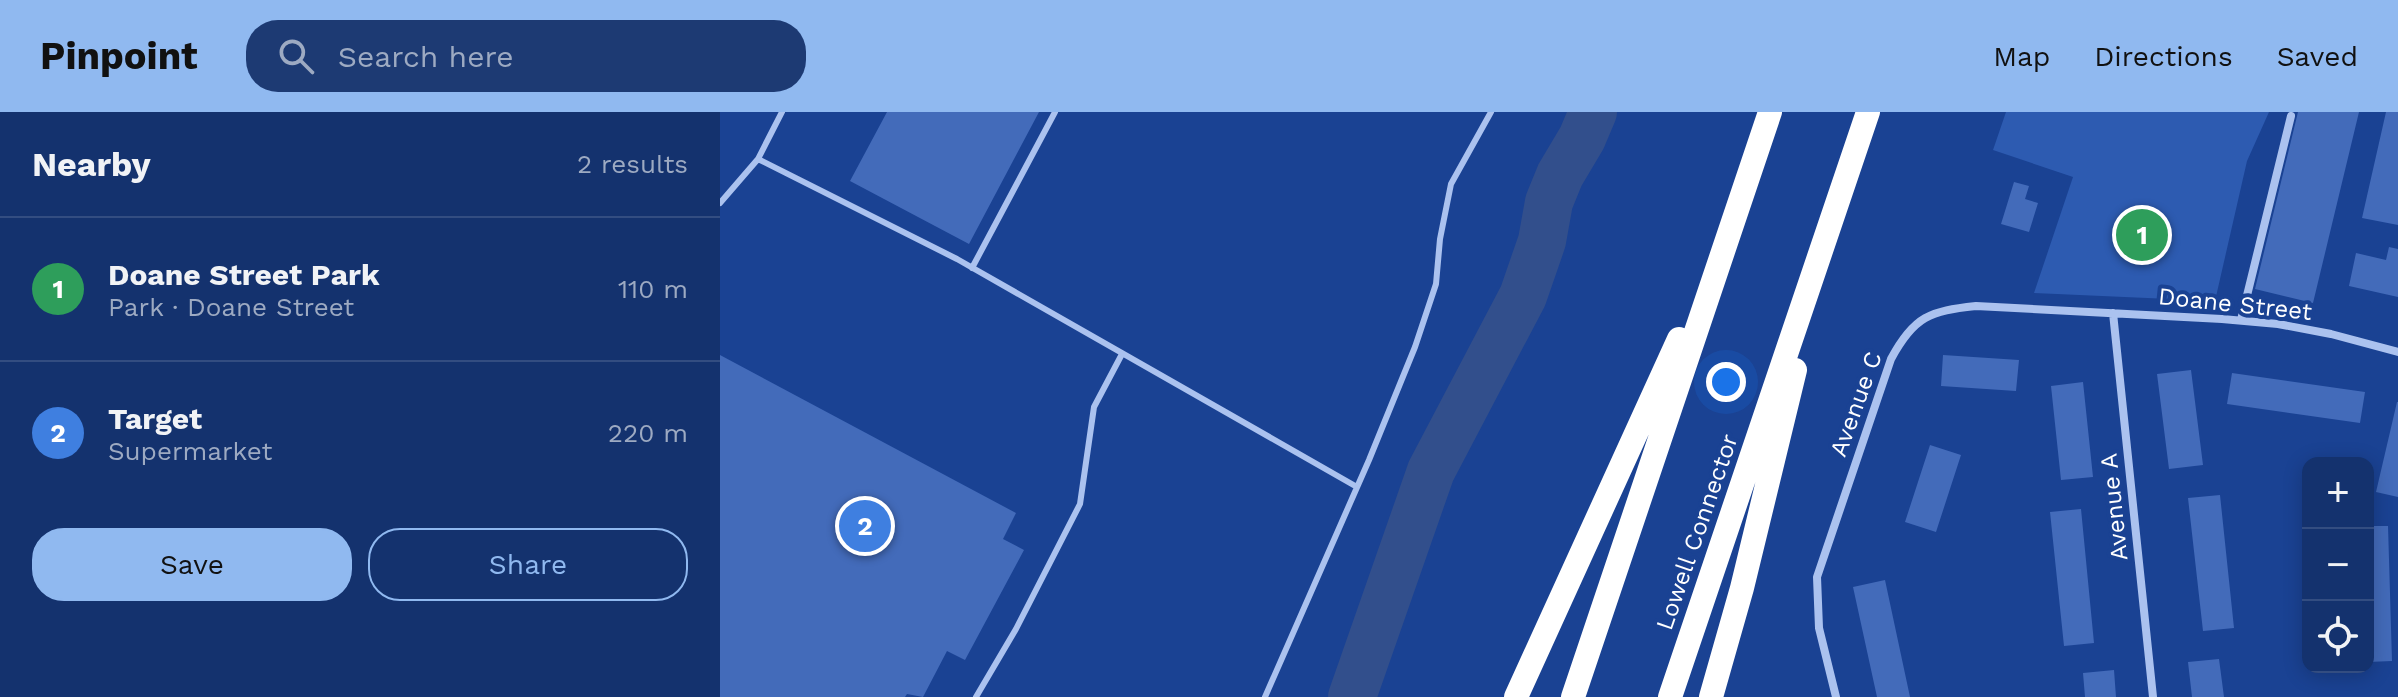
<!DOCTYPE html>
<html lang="en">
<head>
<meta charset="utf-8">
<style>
	body { margin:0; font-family:"Work Sans",sans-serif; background:#1d3a73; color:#f1f3f6 }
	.controls { position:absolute; right:24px; bottom:24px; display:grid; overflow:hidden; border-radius:16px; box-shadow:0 4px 20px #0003 }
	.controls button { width:72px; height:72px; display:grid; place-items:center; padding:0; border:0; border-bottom:2px solid #334d81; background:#14326e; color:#f1f3f6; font:40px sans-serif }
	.you { position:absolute; left:1006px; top:270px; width:28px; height:28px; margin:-20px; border:6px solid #fff; border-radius:50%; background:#1a73e8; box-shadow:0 0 0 12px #1a73e833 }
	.badge { display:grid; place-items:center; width:52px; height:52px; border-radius:50%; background:#90b9f0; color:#fff; font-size:26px; font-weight:700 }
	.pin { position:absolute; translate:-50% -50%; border:4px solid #fff; box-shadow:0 2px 8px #0006 }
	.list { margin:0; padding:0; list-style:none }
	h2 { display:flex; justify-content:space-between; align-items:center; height:104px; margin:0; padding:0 32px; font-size:34px }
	h2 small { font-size:26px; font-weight:400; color:#9daac2 }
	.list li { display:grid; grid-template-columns:52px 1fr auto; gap:24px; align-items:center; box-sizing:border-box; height:144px; padding:0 32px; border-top:2px solid #334d81 }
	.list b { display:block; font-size:30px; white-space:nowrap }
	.list p { margin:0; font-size:26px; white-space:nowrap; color:#9daac2 }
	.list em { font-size:26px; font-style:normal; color:#9daac2 }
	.actions { display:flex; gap:16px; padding:24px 32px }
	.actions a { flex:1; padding:18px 0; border:2px solid #90b9f0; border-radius:32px; text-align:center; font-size:28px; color:#90b9f0 }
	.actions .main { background:#90b9f0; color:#111 }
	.icon { flex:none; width:44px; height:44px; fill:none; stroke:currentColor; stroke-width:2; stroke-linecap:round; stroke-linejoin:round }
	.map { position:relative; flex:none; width:1678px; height:585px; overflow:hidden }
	header { display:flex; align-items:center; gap:48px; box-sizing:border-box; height:112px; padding:0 40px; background:#90b9f0; color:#111 }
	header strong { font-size:38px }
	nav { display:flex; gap:44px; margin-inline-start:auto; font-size:28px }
	.search { width:560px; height:72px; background:#1d3a73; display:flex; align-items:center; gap:20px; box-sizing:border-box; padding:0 28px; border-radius:32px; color:#9daac2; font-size:30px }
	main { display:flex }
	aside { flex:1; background:#14326e }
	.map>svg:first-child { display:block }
	.green { fill:#2d5bb1 }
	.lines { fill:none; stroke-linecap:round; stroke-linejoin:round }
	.river { stroke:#324f8c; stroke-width:48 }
	.building { fill:#436bba }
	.service { stroke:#abc2ef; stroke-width:6 }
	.minor { stroke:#abc2ef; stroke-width:8 }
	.motorway { stroke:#fff; stroke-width:24 }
	.labels { text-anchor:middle; stroke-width:8; stroke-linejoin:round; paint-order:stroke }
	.street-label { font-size:24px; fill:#fff; stroke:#1a4293 }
</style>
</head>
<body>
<header>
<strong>Pinpoint</strong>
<div class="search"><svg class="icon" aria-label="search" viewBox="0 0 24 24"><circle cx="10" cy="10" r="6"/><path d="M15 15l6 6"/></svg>Search here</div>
<nav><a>Map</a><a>Directions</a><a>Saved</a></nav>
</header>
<main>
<aside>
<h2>Nearby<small>2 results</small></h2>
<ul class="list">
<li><span class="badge" style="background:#2e9e5b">1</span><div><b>Doane Street Park</b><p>Park · Doane Street</p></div><em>110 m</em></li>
<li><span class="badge" style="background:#3f7fe0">2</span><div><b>Target</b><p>Supermarket</p></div><em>220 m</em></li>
</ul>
<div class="actions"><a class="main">Save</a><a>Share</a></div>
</aside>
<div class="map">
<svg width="1678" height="585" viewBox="0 0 1678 585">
	<rect width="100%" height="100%" fill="#1a4293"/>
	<path class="green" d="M1286,0h263l-22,49 -32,140 -181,-8 39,-116 -80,-27z"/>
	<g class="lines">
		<path class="river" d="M632,585l79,-226 92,-175 19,-55 7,-39 11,-27 22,-37 11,-26"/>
	</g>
	<path class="building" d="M167,0h152l-70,132 -119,-63z
		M1578,0h61l-46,191 -58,-14z
		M1666,0h12v113l-36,-7z
		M1294,70l15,4 -4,13 13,4 -9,29 -28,-8z
		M1669,135l9,2v48l-49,-11 7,-33 30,7z
		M0,243l296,158 -13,26 21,11 -59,110 -18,-9 -24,46 -16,-3 -2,3h-185z
		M1223,243l76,5 -3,31 -75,-5z
		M1471,258l12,95 -34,4 -12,-95z
		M1512,261l133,19 -5,31 -133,-19z
		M1363,270l10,95 -32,3 -10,-94z
		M1677,290h1v95l-22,-5z
		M1210,333l31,10 -25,77 -31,-10z
		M1500,383l14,133 -31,3 -15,-133z
		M1361,397l13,134 -30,3 -14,-134z
		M1648,414h20l4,135 -24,1z
		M1165,468l25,117h-33l-24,-110z
		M1499,547l5,38h-32l-4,-35z
		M1394,558l2,27h-31l-2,-24z"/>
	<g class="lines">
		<path class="service" d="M38,47l199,100 400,228
			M0,91l38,-44 24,-47
			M252,156l83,-156
			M256,585l40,-68 64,-125 14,-97 28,-53
			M545,585l104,-237 46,-113 21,-63 4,-45 11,-55 40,-72"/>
		<path class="minor" d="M1393,201l40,384
			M1521,208l50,-204
			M1116,585l-17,-69 -2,-51 74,-218c23,-43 39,-48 85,-53l246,13 56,5 53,10 67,18"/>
		<path class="motorway" d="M796,585l163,-358
			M853,585l197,-585
			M950,585l198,-585
			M991,585l31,-109 53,-218"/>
	</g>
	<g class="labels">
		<g class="street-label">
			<text transform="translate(1515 192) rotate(6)" y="8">Doane Street</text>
			<text transform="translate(1136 292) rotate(-70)" y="8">Avenue C</text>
			<text transform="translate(1394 395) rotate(-96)" y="8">Avenue A</text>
			<text transform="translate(977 420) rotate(-71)" y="8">Lowell Connector</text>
		</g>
	</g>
</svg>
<div class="controls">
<button>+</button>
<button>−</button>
<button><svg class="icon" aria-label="locate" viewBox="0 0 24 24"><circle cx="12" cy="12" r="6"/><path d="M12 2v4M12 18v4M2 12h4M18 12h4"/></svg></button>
</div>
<div class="you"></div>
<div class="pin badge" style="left:1422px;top:123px;background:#2e9e5b">1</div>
<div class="pin badge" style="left:145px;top:414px;background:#3f7fe0">2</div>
</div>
</main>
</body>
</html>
